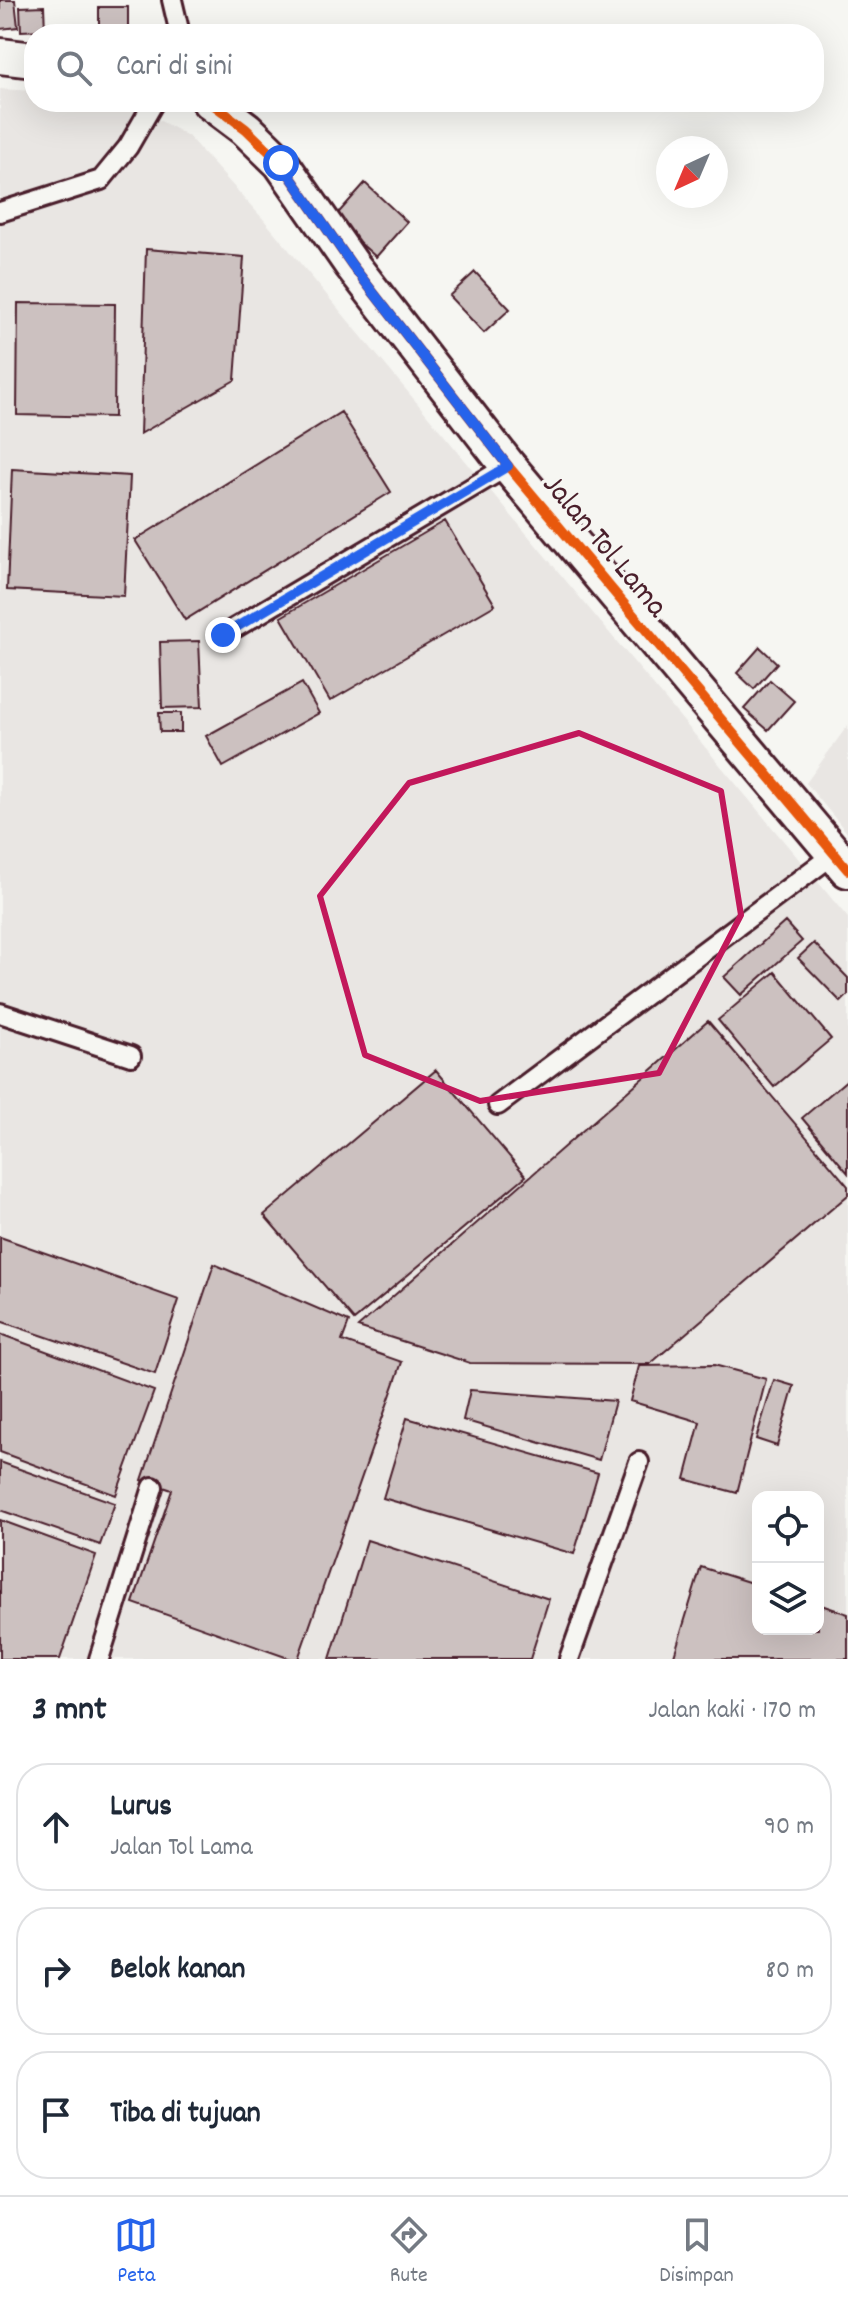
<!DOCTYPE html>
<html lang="id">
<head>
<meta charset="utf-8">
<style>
	body { margin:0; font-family:Dekko,sans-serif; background:#f6f6f7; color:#1f2937 }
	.controls { position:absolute; right:24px; bottom:24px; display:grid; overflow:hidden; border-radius:16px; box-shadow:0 8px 32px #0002 }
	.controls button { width:72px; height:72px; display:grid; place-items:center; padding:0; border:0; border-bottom:2px solid #e0e1e3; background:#fff; color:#1f2937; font:40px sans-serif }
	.compass { position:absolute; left:656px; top:136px; width:72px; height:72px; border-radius:50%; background:#fff; box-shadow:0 8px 32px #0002; rotate:224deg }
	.stop { position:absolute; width:24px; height:24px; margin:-18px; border:6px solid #2563eb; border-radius:50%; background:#fff }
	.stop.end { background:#2563eb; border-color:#fff; box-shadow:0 2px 8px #0008 }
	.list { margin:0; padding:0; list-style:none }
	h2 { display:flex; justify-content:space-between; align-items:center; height:104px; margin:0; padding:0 32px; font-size:34px }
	h2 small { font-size:26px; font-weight:400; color:#747a83 }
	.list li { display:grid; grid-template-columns:52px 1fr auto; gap:24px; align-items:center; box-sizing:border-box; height:128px; margin:0 16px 16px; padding:0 16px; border:2px solid #e0e1e3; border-radius:32px }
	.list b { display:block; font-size:30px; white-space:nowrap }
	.list p { margin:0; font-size:26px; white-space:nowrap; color:#747a83 }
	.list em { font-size:26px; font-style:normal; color:#747a83 }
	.icon { flex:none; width:44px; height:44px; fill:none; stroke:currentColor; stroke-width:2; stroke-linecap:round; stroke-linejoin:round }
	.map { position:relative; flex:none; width:848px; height:1659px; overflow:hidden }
	.search { position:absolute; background:#fff; box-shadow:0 8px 32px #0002; left:24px; right:24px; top:24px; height:88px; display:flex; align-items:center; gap:20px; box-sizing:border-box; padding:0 28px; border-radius:32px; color:#747a83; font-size:30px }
	.sheet { height:536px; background:#fff }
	nav { display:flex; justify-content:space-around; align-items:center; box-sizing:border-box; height:112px; border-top:2px solid #e0e1e3; background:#fff; font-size:22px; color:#747a83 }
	nav a { display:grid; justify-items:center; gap:4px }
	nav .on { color:#2563eb }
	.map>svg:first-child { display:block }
	.built { fill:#e9e6e3; fill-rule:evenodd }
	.building { fill:#ccc1c0; stroke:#4a1f2b; stroke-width:2 }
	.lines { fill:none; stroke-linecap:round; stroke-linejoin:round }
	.service-casing { stroke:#4a1f2b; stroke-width:24 }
	.minor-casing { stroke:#4a1f2b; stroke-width:40 }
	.service { stroke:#f6f6f2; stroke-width:18 }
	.minor { stroke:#f6f6f2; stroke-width:34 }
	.cycleway-casing { stroke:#f6f6f2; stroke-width:15 }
	.cycleway { stroke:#e8590c; stroke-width:10 }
	.route { stroke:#2563eb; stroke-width:10 }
	.marked { fill:none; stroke:#c2185b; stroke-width:6; stroke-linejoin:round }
	.labels { text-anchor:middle; stroke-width:7; stroke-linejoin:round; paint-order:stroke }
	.street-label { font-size:32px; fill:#4a1f2b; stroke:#f6f6f2 }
</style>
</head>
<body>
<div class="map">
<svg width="848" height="1659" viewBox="0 0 848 1659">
	<rect width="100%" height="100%" fill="#f6f6f2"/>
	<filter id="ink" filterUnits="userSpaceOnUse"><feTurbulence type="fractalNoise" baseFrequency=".0125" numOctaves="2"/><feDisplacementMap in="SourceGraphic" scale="16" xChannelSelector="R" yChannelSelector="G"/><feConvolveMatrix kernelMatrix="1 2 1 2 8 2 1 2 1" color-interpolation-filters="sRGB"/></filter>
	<g filter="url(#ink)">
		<path class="built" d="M0,89l34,2v11h92l62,34 76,84 584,698v741h-848zM758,1497h60v132h-60z
			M848,725v109l-42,-51z"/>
		<path class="building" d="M0,0h15l3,27 -18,2z
			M44,6l1,24 -24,1 -1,-24z
			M99,7h29v27h-29z
			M365,183l42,39 -31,35 -43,-38z
			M146,249l98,8 -9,123 -95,54z
			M475,272l35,37 -26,24 -35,-37z
			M18,303l97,1 -1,113 -97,-2z
			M341,412l50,80 -206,128 -50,-80z
			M12,469l118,7 -6,120 -117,-6z
			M445,521l50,84 -165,96 -49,-84z
			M199,641l3,66 -40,1 -2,-66z
			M760,647l17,16 -23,26 -17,-16z
			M770,680l24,21 -26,29 -24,-21z
			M302,683l17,30 -96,54 -17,-31z
			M159,713h22v19h-21z
			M785,922l17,19 -61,54 -17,-18z
			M814,943l34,35v17l-7,7 -43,-44z
			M775,972l56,67 -57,48 -56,-67z
			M708,1021l140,165v9l-198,169 -180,-1 -112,-36z
			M436,1070l90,106 -172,144 -90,-105z
			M848,1079v94l-46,-55z
			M0,1237l179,63 -24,74 -155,-53z
			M214,1264l135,58 -7,19 60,21 -104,297h-7l-158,-56 39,-113 -30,-10z
			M0,1334l154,57 -38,104 -116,-43z
			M714,1365l52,14 -29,114 -52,-14 15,-57 -70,-21 9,-35z
			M774,1380l20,6 -17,60 -21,-7z
			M470,1390l145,11 -16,59 -136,-40z
			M407,1418l191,55 -24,81 -191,-56z
			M0,1462l115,41 -15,42 -100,-35z
			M0,1520l96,35 -36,104h-60z
			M367,1540l182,59 -19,60h-200z
			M701,1567l57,18v44h60v-25l30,10v45h-175z"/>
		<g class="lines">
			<g class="service-casing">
				<path id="service" d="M172,0l8,34
					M0,212l101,-32 27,-33 26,-45
					M223,635l285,-169
					M0,1013l131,43
					M498,1105l336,-251
					M99,1659l54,-172
					M569,1659l70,-197"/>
			</g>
			<g class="minor-casing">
				<path id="minor" d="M0,56l34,4
					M210,102l36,27 35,34 71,102 156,201 340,404"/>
			</g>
			<use href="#service" class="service"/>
			<use href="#minor" class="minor"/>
			<g class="cycleway-casing">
				<path id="cycleway" d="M210,102l36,27 35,34 71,102 156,201 340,404"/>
			</g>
			<use href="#cycleway" class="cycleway"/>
		</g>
	</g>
	<g class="lines" filter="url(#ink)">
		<path class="route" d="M223,635l285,-169 -156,-201 -71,-102"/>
	</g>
	<path class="marked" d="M579,733l142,58 20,124 -82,158 -179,28 -115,-46 -45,-159 89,-113z"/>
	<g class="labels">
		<g class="street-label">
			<text transform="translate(607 544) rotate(50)" y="11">Jalan Tol Lama</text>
		</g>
	</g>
</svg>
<div class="controls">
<button><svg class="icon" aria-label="locate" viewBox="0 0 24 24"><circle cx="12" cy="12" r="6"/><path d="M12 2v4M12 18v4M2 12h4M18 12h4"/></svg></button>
<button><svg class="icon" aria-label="layers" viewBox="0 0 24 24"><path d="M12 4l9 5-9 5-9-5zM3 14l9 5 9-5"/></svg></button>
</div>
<svg class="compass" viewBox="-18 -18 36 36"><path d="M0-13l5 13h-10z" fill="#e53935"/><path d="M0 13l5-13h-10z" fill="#747a83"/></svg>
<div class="stop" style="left:281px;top:163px"></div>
<div class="stop end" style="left:223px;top:635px"></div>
<div class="search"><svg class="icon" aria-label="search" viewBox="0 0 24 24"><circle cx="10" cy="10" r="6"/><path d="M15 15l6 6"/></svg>Cari di sini</div>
</div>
<section class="sheet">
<h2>3 mnt<small>Jalan kaki · 170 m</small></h2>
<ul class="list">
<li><svg class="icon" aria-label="ahead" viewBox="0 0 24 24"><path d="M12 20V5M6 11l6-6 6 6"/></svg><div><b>Lurus</b><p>Jalan Tol Lama</p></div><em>90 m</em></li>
<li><svg class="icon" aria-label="right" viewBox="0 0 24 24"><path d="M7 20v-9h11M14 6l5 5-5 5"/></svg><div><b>Belok kanan</b></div><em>80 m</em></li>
<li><svg class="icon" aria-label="arrive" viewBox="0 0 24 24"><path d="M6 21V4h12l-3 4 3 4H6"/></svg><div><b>Tiba di tujuan</b></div></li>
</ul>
</section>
<nav>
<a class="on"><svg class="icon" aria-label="map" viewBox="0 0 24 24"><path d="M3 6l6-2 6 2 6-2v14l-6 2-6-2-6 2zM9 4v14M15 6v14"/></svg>Peta</a>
<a><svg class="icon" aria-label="directions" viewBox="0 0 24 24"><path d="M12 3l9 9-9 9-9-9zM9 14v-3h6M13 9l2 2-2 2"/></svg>Rute</a>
<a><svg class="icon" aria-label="saved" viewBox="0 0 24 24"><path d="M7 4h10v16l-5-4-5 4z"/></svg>Disimpan</a>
</nav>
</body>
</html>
